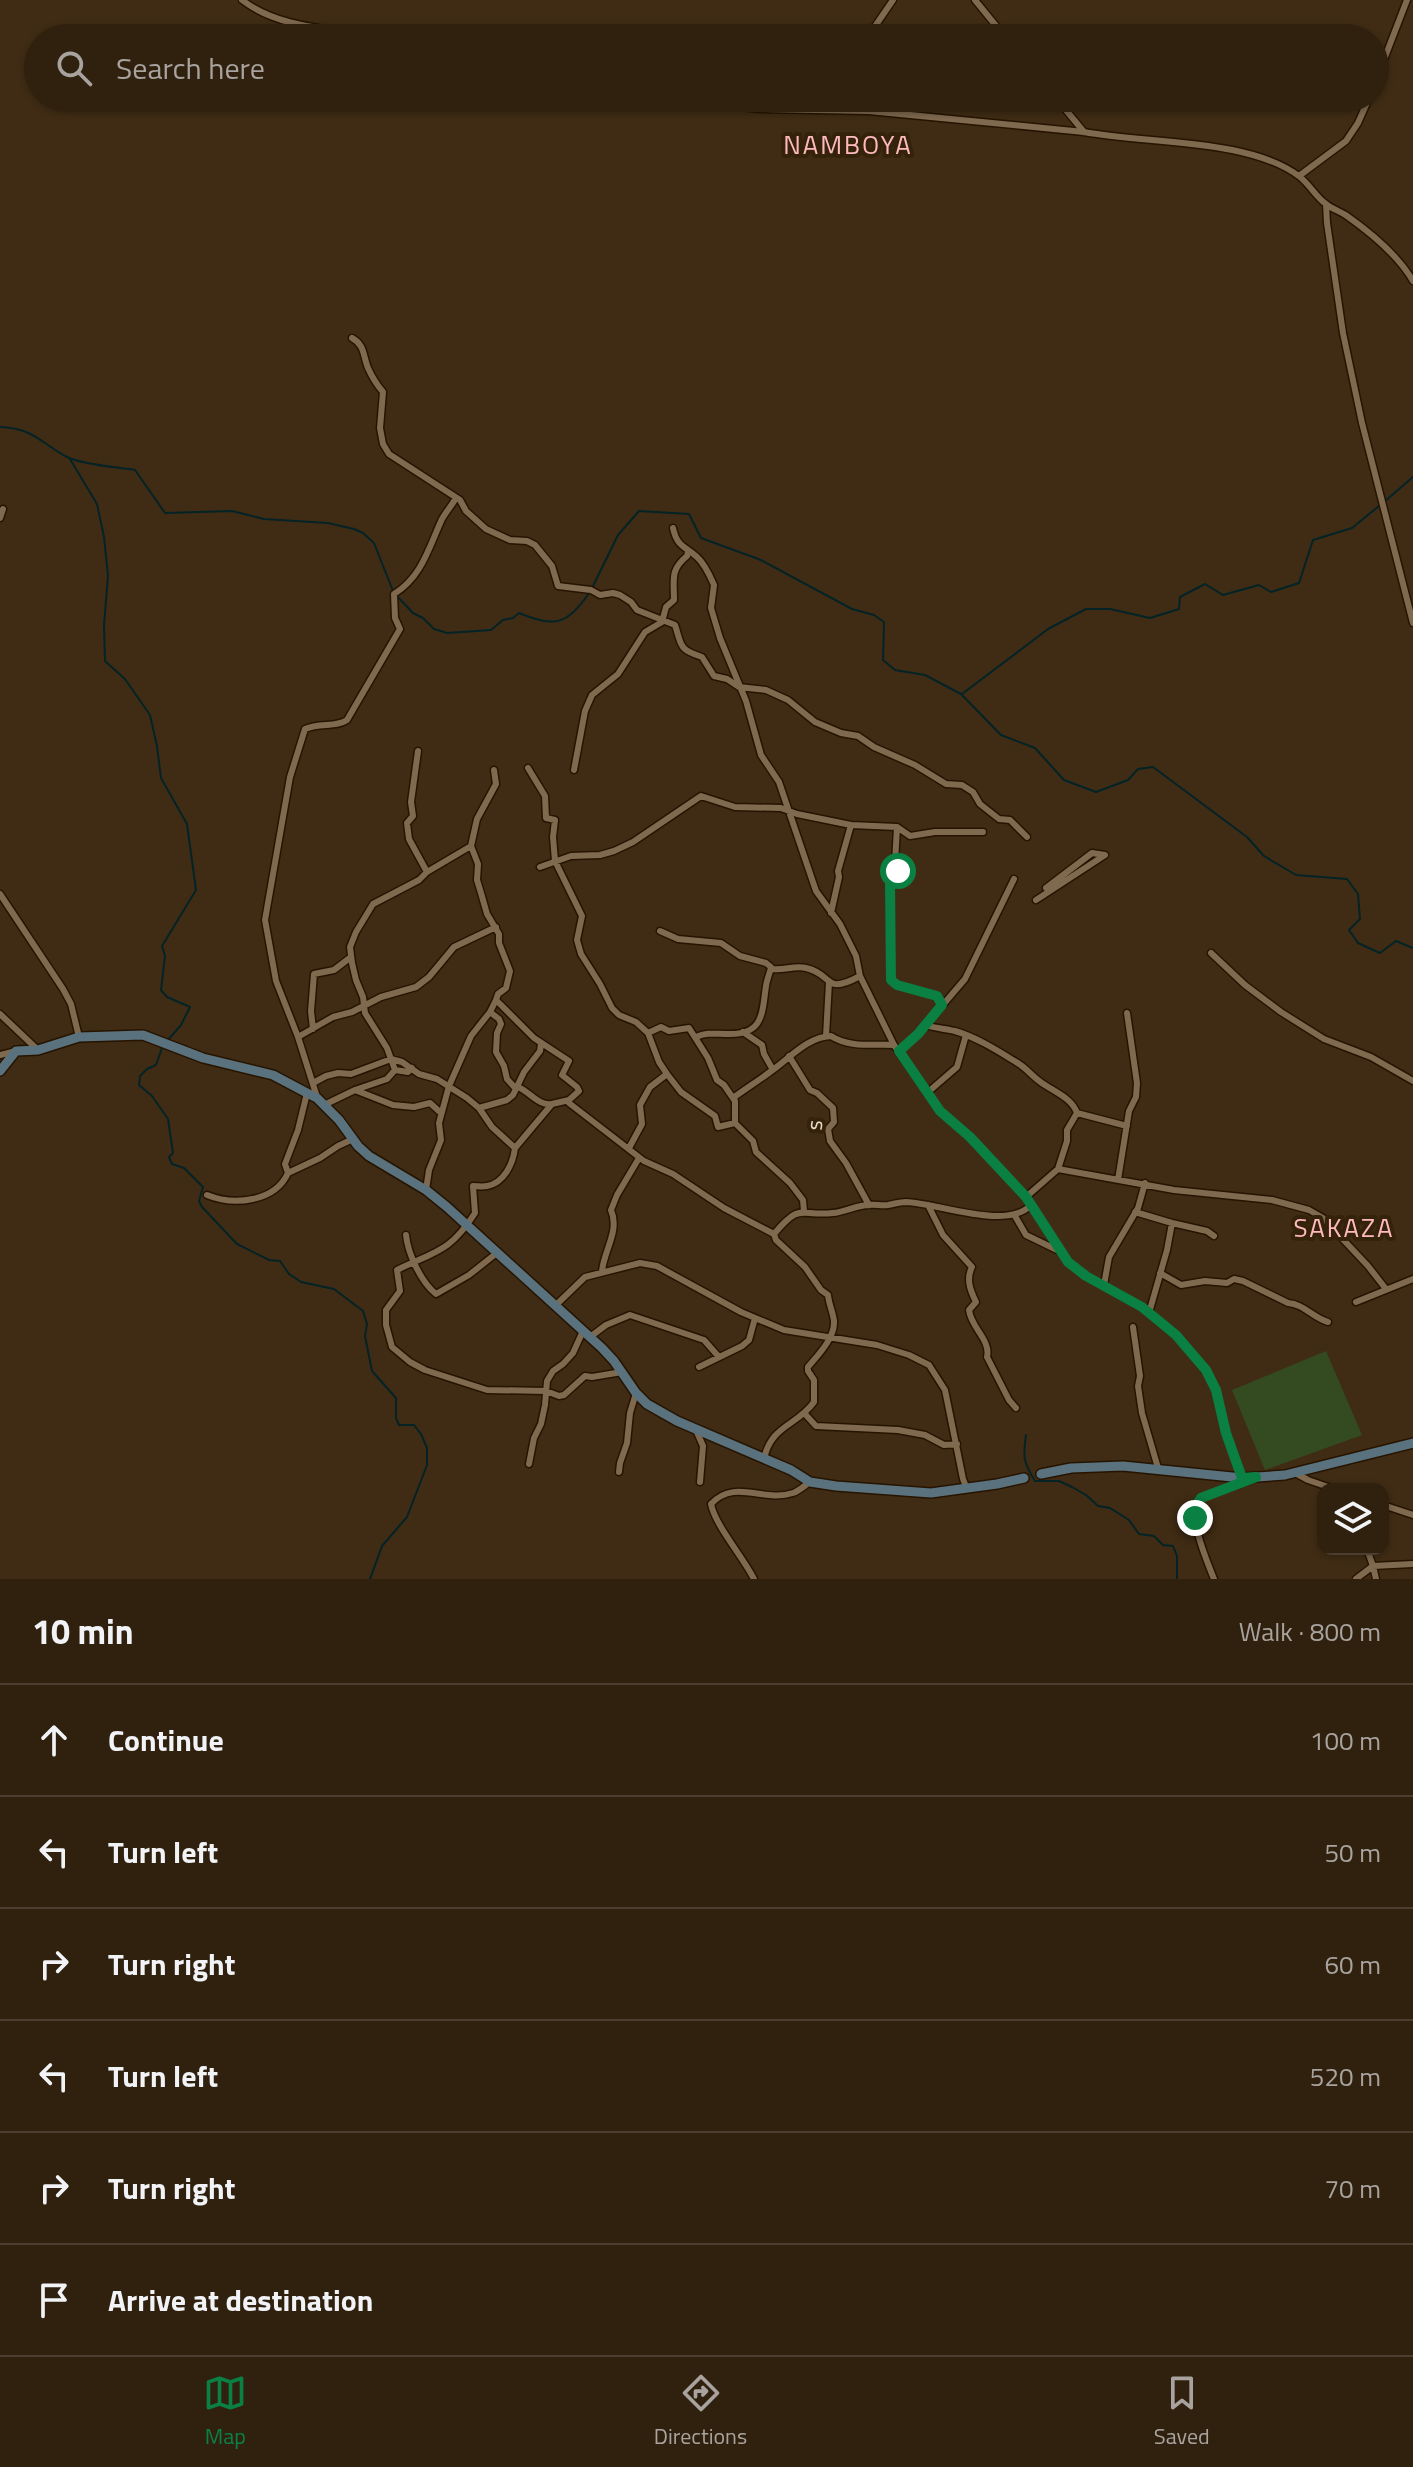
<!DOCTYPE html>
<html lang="en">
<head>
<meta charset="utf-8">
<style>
	body { margin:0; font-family:"Titillium Web",sans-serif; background:#3c2e1d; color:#f1f3f6 }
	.controls { position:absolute; right:24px; bottom:24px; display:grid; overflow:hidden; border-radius:16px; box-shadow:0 2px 6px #0004 }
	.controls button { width:72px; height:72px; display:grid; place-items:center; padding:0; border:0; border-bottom:2px solid #4b3e2f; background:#30210f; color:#f1f3f6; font:40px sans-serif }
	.stop { position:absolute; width:24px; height:24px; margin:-18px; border:6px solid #0b8043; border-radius:50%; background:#fff }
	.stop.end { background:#0b8043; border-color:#fff; box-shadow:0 2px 8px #0008 }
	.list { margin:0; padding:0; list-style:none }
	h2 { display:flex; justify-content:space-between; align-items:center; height:104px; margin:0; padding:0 32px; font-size:34px }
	h2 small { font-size:26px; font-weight:400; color:#a8a39e }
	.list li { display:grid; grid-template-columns:52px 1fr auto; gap:24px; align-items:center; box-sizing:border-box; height:112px; padding:0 32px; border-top:2px solid #4b3e2f }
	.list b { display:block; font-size:30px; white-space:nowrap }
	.list em { font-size:26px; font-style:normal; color:#a8a39e }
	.icon { flex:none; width:44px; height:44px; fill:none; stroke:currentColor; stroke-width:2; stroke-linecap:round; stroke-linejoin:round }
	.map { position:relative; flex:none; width:1413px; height:1579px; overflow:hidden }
	.search { position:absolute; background:#30210f; box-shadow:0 2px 6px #0004; left:24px; right:24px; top:24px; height:88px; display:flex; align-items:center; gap:20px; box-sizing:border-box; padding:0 28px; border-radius:44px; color:#a8a39e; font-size:30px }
	.sheet { height:776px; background:#30210f }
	nav { display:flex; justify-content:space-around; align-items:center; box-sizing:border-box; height:112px; border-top:2px solid #4b3e2f; background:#30210f; font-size:22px; color:#a8a39e }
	nav a { display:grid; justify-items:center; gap:4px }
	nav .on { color:#0b8043 }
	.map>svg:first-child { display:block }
	.green { fill:#344b21 }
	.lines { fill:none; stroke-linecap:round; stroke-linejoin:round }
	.stream { stroke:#042326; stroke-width:2 }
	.street-casing { stroke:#261400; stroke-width:9 }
	.secondary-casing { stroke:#261400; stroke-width:12 }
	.street { stroke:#7f694f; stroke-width:6 }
	.secondary { stroke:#5a727d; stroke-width:9 }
	.route { stroke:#0b8043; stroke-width:10 }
	.labels { text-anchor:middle; stroke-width:8; stroke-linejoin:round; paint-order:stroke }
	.street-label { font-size:22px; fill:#e8dbcd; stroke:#35220a }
	.quarter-label { font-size:26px; letter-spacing:2px; fill:#fdb9bd; stroke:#35220a }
</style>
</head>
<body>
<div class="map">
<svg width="1413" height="1579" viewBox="0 0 1413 1579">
	<rect width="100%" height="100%" fill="#402c14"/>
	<path class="green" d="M1326,1351l36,84 -97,35 -33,-80z"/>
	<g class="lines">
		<path class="stream" d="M0,427c33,1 41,16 67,30 17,8 49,10 68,13l30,43 67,-2 32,8 64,4 26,6 9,4 11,10 19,48
			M70,459l27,45 7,33 4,39 -4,49 1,36 20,18 25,36 7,31 4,32 26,46 9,66 -34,56 3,10 -4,34 6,7 23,10 -9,18 -13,15
			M1384,502l29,-25
			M592,588l26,-53 21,-24 50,3 12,24 60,22 91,49 22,6 10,7 -1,38 12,10 30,5 36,19 40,41 34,13 29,32 32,12 32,-12 10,-11 15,-2 94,70 17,19 32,19 51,4 11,15 2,25 -11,11 9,13 22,10 16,-12 17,7
			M397,596l16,17 10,5 11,11 13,4 44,-3 12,-10 10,-2 6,-5c35,14 48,13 70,-20
			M962,694l86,-65 38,-20h24l40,9 29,-9 1,-12 25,-13 18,11 36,-10 12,7 28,-9 14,-43 39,-12 27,-22
			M163,1045l-7,20 -9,4 -7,7 -1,9 13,11 16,23 5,34 -4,4 3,7 12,4 19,19 -4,14 3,6 35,37 32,16 11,1 9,13 12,8 33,7 29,22 4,13 -2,12 7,35 24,27v20l3,7h15l7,9 6,14v17l-20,52 -25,29 -12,33
			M1026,1435c-3,22 -3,27 9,46h24l13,6 14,8 12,11 12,2 19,12 10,14 15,2 9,9 10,1 4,10v23"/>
		<g class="street-casing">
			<path id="street" d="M242,0c40,31 96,28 144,38
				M975,0l31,38
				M867,38l26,-38
				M1375,83l32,-83
				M664,98l95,11 110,2 215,21c62,12 166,6 216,45 10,8 16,20 26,27 6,5 14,7 21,12 24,17 51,39 66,65
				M1056,98l28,34
				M1299,176l47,-35 12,-18 11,-25
				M1326,204l1,19 16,110 19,90 51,200
				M352,338c13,7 11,18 16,30 4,9 9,17 15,24l-3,36 3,16 6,10 71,46 6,11 20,18 24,11 17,1 8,4 17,21 6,20 33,4 9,5 13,-2 7,2 11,7 6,8 38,15c7,21 3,24 27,32l12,19 13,3 12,8 27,3 22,10 27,22 26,11 17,3 16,11 41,18 31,19 16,1 11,7 7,12 19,15 11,1 17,17
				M0,518l3,-9
				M673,528c4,19 12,18 24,29 8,7 13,19 17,28l-3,23 9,30 26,63 15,54 18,27 37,109 24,33 16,32 4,20 34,69 46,66 30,26 56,60 32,-28 9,-28v-11l10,-17
				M418,751l-7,51 2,14 -6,7 2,16 18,33
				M528,768l17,28 1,22 9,2 -2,17 2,24 27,55 -5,24 4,14 19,30 12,24 7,7 17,7 12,11 11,29 8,12 14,18 34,24 3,11 17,-4 18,18 3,11 34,31 13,17 1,11
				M494,770l2,14 -19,35 -6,27 7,18 -1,16 4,13 6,21 12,20v9l11,28 -4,17 -8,6 -2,6 38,38 35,23 -7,14 15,12 2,4 -10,9v3l75,58 29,13 51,34 50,26 2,6 29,27 16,23 7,5c1,10 5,17 6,26 1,17 -16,34 -26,46v4l6,9v22c-17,24 -43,23 -50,57
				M574,770l11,-59 7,-16 26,-21 27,-42 17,-10 4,-15 8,-7c0,-21 -4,-30 13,-44l1,-4
				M897,827l-2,36 4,15 -9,5 1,97 6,5 40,11 5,9
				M540,867l31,-11 29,-1 14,-4 19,-9 68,-46 34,11 46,1 16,6 54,11 46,2 13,9 25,-4h48
				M0,894l63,95 8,15 8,33
				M1036,900l69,-45 -13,-2 -46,35
				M831,913l8,-36 -1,-6 13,-46
				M660,931l18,8 43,4 19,13 26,7 5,4c-1,6 -4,12 -5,19 -4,27 -2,49 -38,48 -13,0 -21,-2 -32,3
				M1211,953l34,32 36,27 43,27 47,18 42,24
				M772,969c11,2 23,-4 34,-1 28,6 17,28 54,8
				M490,1012l9,7 2,5 -4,9 -1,19 8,14 3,13 9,10
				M0,1014l38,36
				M925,1025c10,3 21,4 30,6 21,6 43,20 61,31 11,6 18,17 29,23 12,8 27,14 32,28l50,13
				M313,1029l-2,-18 3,-37 20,-4 17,-13
				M743,1032l19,13 2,9 9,16
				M648,1033l13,-6 8,4 20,-3 19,30 9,22 7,5 11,16v22
				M826,1036l3,-54
				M298,1037l35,-20 19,-5 29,-15 35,-10 13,-10 25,-30 42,-20
				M899,1051l19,-17 47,-55 49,-100
				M0,1055l16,-4
				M789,1056l21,34 7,3 16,15 1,14 -6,7 2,12 16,22 23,42
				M395,1070l-8,-22 -22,-35 -2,-16 -7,-17 -4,-17 -2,-16 6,-15 17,-28 46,-24 8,-8 44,-26
				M313,1083l13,-7 12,-3 13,1 40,-15 11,3 17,12 18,5 30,19 12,10 13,19 23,21
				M518,1087c12,5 20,19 34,17
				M355,1090l38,15 21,2 16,-4 11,10
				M927,1093l30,-26 9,-32
				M317,1097l-19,-60 -22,-56 -11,-61 25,-143 15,-48c15,-7 30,-1 42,-9l53,-91 -5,-11 -1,-24c28,-17 35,-47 48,-75 4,-7 10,-14 14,-21
				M733,1098c12,-9 25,-17 37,-26 19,-13 37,-35 61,-36 18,12 43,8 63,9
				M569,1100l-17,4 -37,44c-2,16 -11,35 -28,38 -5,1 -9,0 -14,0l2,27c-25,39 -39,38 -78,57l3,21 -14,19v15l6,22 18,15 15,8 62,20 59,1 13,5 5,-1 21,-19 7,1 30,-5
				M324,1105l31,-15 32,-11 8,-9 13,2 4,-4
				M479,1108l28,-8 6,-5 11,-23 16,-21 1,-7
				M629,1148l13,-24 -2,-19 10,-18 17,-13
				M1058,1169l116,21 98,10 37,10 14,8 45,48 18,23
				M288,1173l-3,-9 13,-34 9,-37
				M1118,1180l11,-69 7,-14 1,-14 -10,-70
				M426,1190l3,-20 12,-30 -2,-17 10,-37 22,-50 19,-24 6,-12
				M207,1195c27,11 68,7 81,-22l32,-15 18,-12 15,-7
				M1026,1197l42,65 18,14 56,31 34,28 30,35 10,20 10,43 16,45
				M928,1205l15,30 29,32c-6,12 -2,23 4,35l-7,8c2,18 22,30 18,47l22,43 7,8
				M1135,1212l37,11 -5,27 -18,63
				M1015,1216l11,19 31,15
				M1172,1223l35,8 7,5
				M774,1234c28,-33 25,-17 59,-21 12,-1 24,-8 36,-8 6,-1 12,1 19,0 6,-1 12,-3 18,-3 32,1 101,29 125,3
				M406,1235c2,19 15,47 30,59l33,-19 29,-23
				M602,1271c2,-21 18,-40 9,-61l6,-15 22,-37
				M1160,1273l21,12 24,-4 22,2 7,-4 9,2 45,22c16,1 25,15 40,19
				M1104,1285l5,-28 29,-49 7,-25
				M1356,1302l57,-23
				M555,1306l30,-29 55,-14 17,3 84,46 43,18 93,15 32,10 20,10 16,25 18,89 4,10
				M1133,1327l7,49 -2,10 4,27 16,55
				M590,1337l16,-12 24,-10 74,25 15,17
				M699,1367l43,-21 7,-6 6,-22
				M805,1414l11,12 82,4 27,5 19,10 13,-1
				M696,1430l7,16 -3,36
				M529,1464l5,-26 7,-14 4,-19 2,-24 6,-10 10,-7 10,-11 10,-22
				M619,1472l1,-9 7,-20 3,-30 6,-20
				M1297,1474l11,6 26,9
				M1383,1505l30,10
				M1367,1549l6,17 40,-2
				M754,1579c-11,-22 -39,-54 -43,-75 24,-26 52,-1 82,-11 6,-2 11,-7 17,-11
				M1214,1579c-7,-18 -29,-67 -13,-81l49,-18
				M1356,1579l17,-13 3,13"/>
		</g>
		<g class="secondary-casing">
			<path id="secondary" d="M0,1071l16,-20 22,-1 41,-13 64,-2 60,23 70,17 34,18 10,5 22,22 19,26 11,10 57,34 21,17 155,141 12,13 22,32 11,11 30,17 114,49 19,12 26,4 95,7 66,-9 27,-6
				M1041,1474l30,-6 52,-2 119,12 43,-3 128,-32"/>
		</g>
		<use href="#street" class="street"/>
		<use href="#secondary" class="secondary"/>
	</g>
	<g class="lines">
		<path class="route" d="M898,871l1,7 -9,5 1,97 6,5 40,11 5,9 -24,29 -19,17 41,60 30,26 56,60 42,65 18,14 56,31 34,28 30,35 10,20 10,43 16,45 14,-1 -55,21 -7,10 1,10"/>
	</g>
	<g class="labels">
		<g class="street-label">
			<text transform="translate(814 1125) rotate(-84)" y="8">s</text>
		</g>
		<g class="quarter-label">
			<text x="848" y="154">NAMBOYA</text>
			<text x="1344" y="1237">SAKAZA</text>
		</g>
	</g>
</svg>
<div class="controls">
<button><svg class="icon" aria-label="layers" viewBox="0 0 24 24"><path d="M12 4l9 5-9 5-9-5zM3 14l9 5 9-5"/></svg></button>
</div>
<div class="stop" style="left:898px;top:871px"></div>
<div class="stop end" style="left:1195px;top:1518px"></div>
<div class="search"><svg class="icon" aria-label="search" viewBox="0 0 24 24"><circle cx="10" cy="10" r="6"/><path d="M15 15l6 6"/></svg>Search here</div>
</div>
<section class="sheet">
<h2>10 min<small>Walk · 800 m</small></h2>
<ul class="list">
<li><svg class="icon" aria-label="ahead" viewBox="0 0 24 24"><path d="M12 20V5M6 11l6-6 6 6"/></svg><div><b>Continue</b></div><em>100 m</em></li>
<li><svg class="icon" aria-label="left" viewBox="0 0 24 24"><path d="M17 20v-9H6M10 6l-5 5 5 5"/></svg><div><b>Turn left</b></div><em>50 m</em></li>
<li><svg class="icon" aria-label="right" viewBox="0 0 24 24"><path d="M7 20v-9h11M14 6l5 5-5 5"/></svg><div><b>Turn right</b></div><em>60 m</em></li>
<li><svg class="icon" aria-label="left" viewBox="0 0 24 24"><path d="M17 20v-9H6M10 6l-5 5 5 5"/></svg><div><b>Turn left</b></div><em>520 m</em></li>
<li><svg class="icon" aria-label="right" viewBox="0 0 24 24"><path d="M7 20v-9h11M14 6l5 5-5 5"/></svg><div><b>Turn right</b></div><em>70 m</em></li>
<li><svg class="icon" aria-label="arrive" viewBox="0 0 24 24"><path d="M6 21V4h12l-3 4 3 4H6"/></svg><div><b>Arrive at destination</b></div></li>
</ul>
</section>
<nav>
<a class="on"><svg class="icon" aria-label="map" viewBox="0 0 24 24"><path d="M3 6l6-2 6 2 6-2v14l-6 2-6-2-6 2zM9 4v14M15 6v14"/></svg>Map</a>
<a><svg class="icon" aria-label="directions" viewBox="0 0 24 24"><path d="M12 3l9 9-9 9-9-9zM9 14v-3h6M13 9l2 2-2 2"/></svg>Directions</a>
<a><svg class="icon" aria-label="saved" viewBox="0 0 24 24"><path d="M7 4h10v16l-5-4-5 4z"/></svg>Saved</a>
</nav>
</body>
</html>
